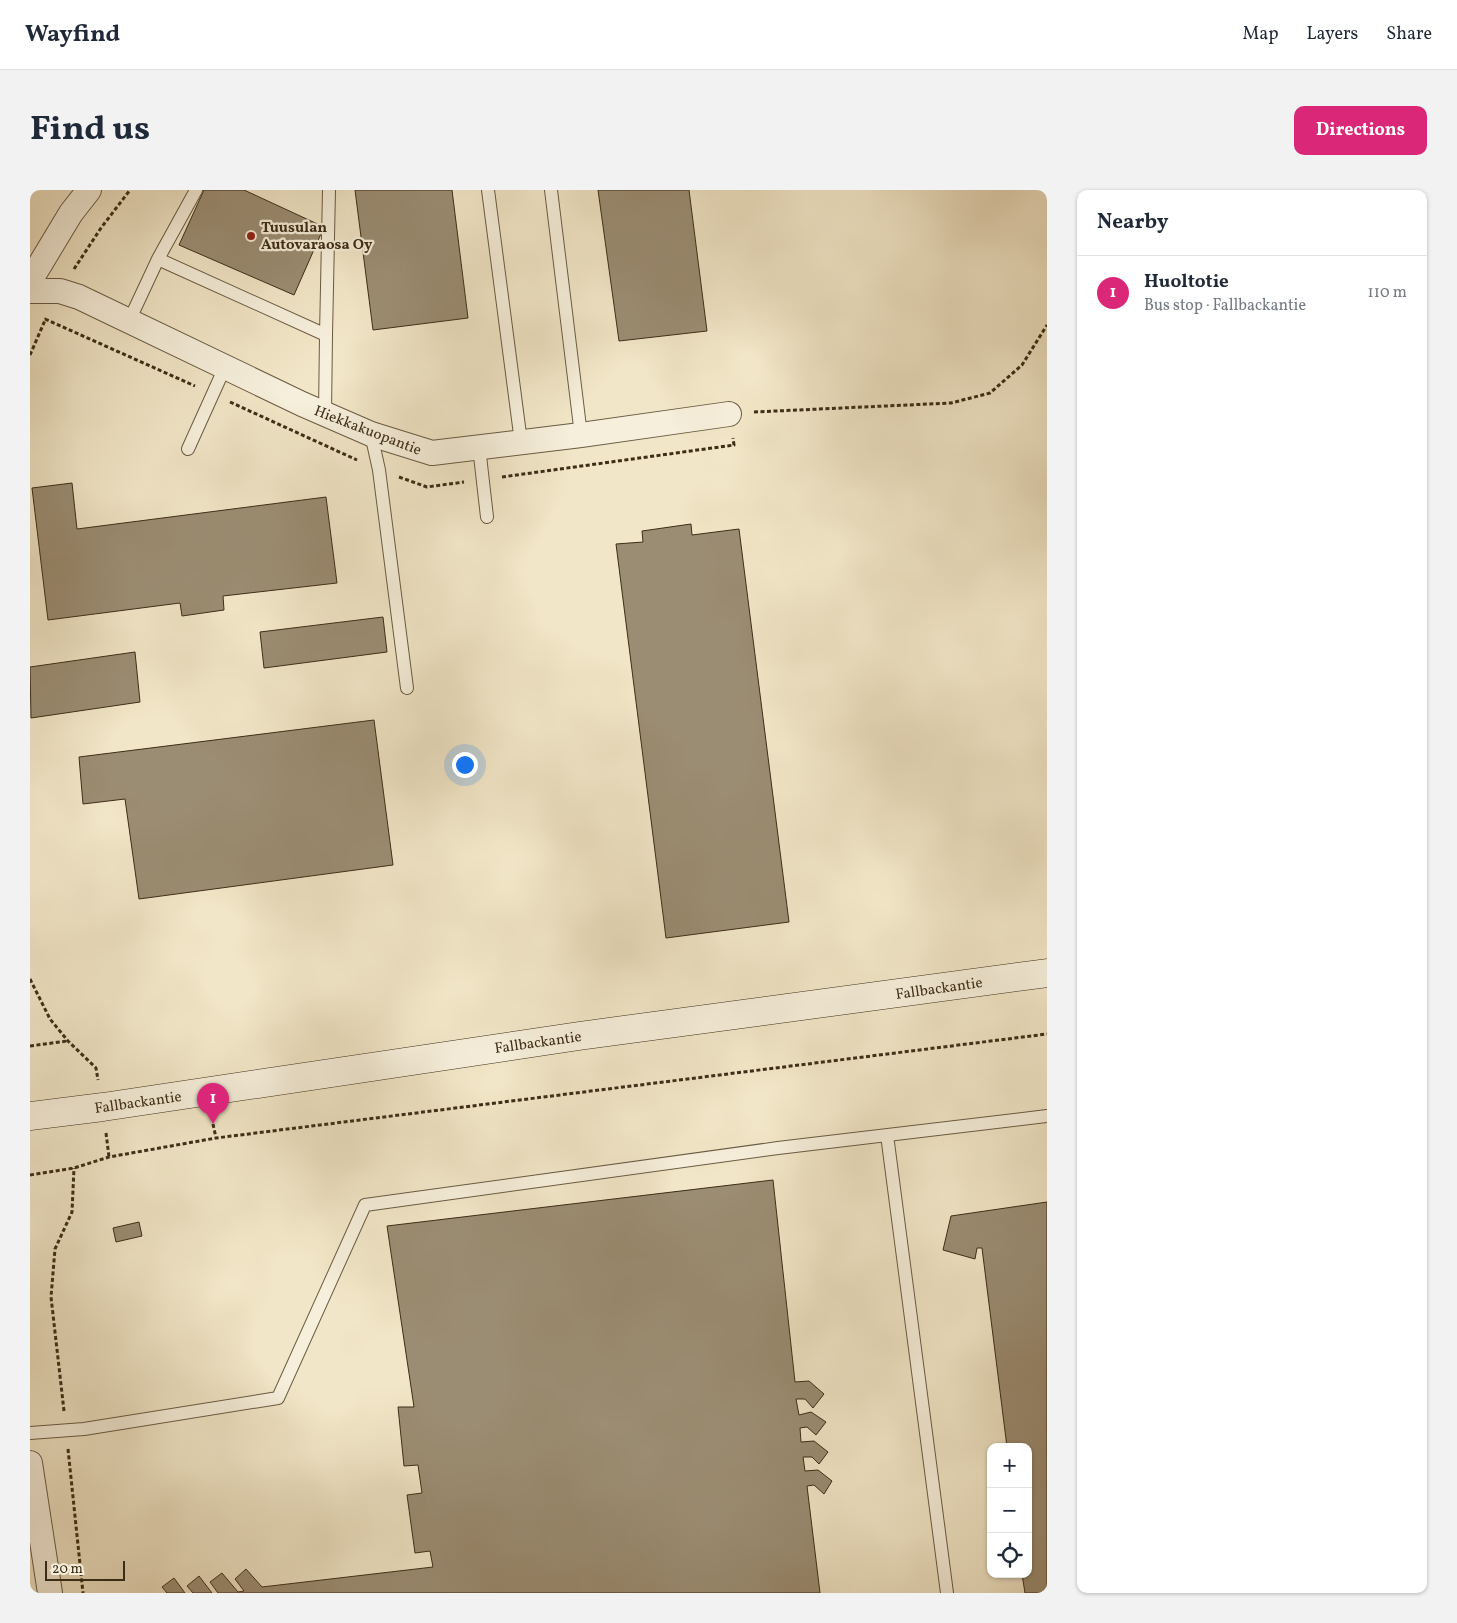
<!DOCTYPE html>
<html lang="en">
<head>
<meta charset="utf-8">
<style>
	body { margin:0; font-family:Vollkorn,serif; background:#f2f2f3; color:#1f2937 }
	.controls { position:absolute; right:15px; bottom:15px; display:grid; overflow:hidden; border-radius:10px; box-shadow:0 1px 4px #0004 }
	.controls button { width:45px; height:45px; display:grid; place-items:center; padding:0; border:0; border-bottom:1px solid #e0e1e3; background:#fff; color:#1f2937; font:25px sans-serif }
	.scale { position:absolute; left:15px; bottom:12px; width:80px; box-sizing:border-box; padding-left:5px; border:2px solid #3d2d17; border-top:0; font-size:14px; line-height:18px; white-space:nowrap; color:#3d2d17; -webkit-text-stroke:4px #f6efdb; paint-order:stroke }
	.you { position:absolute; left:434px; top:574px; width:18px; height:18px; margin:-12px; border:4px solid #fff; border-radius:50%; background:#1a73e8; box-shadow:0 0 0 8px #1a73e833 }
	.badge { display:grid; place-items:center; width:32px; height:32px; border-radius:50%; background:#db2777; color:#fff; font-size:16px; font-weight:700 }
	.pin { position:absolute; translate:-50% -41px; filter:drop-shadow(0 1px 2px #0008) }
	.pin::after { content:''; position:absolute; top:26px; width:18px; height:15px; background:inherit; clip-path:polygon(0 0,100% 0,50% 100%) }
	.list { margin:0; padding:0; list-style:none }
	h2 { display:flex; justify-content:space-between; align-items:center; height:65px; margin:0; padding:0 20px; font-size:21px }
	h2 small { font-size:16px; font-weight:400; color:#747a83 }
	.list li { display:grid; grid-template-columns:32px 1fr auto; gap:15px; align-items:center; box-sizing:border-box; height:75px; padding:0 20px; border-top:1px solid #e0e1e3 }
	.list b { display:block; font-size:19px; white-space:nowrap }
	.list p { margin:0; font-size:16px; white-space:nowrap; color:#747a83 }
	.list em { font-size:16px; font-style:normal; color:#747a83 }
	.icon { flex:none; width:28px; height:28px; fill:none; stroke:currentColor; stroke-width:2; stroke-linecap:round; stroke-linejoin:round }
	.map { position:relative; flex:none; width:1017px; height:1403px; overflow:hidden; border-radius:10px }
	header { display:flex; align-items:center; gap:30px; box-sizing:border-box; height:70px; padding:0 25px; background:#fff; border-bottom:1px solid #e0e1e3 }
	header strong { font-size:24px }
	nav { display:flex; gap:28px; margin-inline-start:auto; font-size:18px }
	.intro { display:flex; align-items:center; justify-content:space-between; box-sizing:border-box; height:120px; padding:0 30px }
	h1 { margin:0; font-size:35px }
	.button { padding:12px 22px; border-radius:10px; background:#db2777; color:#fff; font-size:18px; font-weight:700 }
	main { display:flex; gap:30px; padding:0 30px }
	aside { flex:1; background:#fff; border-radius:10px; box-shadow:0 1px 4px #0004 }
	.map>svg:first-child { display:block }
	.building { fill:#9b8d73; stroke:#3d2d17 }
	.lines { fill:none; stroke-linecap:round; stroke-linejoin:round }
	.lane-casing { stroke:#6a5b43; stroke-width:14 }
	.street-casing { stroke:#6a5b43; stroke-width:26 }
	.secondary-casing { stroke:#3d2d17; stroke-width:29 }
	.path { stroke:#3d2d17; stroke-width:3; stroke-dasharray:4 2.5; stroke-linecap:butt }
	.lane { stroke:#f6efdb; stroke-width:12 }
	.street { stroke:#f6efdb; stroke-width:24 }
	.secondary { stroke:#f6efdb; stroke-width:28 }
	.poi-dot { fill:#8f2418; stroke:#f6efdb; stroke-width:2 }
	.labels { text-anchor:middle; stroke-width:4.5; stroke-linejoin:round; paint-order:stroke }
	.poi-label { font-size:15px; font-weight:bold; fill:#3d2d17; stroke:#f6efdb; text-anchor:start }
	.street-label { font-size:15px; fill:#3d2d17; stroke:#f6efdb }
</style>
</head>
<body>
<header>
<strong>Wayfind</strong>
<nav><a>Map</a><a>Layers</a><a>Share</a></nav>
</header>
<div class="intro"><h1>Find us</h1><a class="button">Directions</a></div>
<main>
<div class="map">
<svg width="1017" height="1403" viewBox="0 0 1017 1403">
	<rect width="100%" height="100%" fill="#f1e6c7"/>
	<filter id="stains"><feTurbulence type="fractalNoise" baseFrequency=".004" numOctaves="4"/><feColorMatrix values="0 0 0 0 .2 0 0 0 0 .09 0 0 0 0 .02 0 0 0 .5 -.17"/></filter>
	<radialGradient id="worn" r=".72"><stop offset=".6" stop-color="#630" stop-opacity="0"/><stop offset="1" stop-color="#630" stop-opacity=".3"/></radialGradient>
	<path class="building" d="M174,0h40l80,37 -30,68 -115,-50z
		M325,0h97l16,128 -95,12z
		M568,0h91l18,141 -88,10z
		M42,293l5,46 249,-32 11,86 -114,13 1,14 -42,6 -2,-13 -132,17 -16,-132z
		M661,334l1,11 47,-6 50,393 -123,16 -50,-394 27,-2 -1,-11z
		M353,427l4,35 -123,16 -4,-36z
		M105,462l5,50 -109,16 -1,-51z
		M344,530l19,145 -254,34 -14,-100 -42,5 -4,-47z
		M743,990l22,202 14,-1 15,13 -11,14 -8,-9h-9l3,16 12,-3 15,10 -10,13 -9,-8 -7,1 1,14 13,-1 14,11 -9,12 -7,-7h-9l2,14 13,-1 14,11 -8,13 -10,-9 -7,1 13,107h-602l-8,-11 12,-9 16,19 6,-1 -9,-12 11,-10 16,18 171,-20 -3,-16 -15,2 -8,-58 15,-2 -4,-28 -14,1 -6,-59h16l-27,-181z
		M1017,1012v391h-22l-3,-19h6v-127h-21l-25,-199h-5l-2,11 -32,-9 8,-34z
		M109,1032l3,14 -26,6 -3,-14z
		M169,1386l13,17h-19l-6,-7z
		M144,1388l11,15h-18l-5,-6z"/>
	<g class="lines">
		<g class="lane-casing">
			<path id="lane" d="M458,0l33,252
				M521,0l30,245
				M128,69l38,-69
				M99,131l29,-62 168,76 -1,79
				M296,145l3,-145
				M341,244l8,36 28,218
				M449,257l8,70
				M158,259l37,-82
				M857,945l60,458
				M0,1243l54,-4 194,-31 87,-193 413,-57 269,-32"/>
		</g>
		<g class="street-casing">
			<path id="street" d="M0,91l41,-68 18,-23
				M0,101h30l19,6 223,107 69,30 61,19 149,-18 148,-21
				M0,1273l20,130"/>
		</g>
		<g class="secondary-casing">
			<path id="secondary" d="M0,926l73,-9 476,-71 468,-63"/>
		</g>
		<path class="path" d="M44,79l27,-41 29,-38
			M15,129l150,67
			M0,165l16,-37
			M200,212l127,58
			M724,222l197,-9 39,-10 32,-28 25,-40
			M369,287l28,10 37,-5
			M472,287l232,-32 -1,-7
			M0,789l20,40 18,22 28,27 2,12
			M0,856l37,-5
			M183,934l3,14
			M76,943l3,24
			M0,985l44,-7 35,-11 107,-19 831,-104
			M34,1221l-13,-114 4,-48 17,-37 2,-44
			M38,1259l15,144"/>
		<use href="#lane" class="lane"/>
		<use href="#street" class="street"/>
		<use href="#secondary" class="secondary"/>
	</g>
	<circle class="poi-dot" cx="221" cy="46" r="5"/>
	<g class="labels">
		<g class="poi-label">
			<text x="231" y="42">Tuusulan<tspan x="231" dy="17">Autovaraosa Oy</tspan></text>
		</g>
		<g class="street-label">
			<text transform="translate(338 240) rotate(21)" y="5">Hiekkakuopantie</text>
			<text transform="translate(909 798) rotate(-8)" y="5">Fallbackantie</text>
			<text transform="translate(508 852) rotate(-8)" y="5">Fallbackantie</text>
			<text transform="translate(108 912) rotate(-8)" y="5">Fallbackantie</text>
		</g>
	</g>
	<rect width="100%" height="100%" filter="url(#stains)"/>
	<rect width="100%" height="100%" fill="url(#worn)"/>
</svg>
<div class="controls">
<button>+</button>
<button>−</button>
<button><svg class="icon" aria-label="locate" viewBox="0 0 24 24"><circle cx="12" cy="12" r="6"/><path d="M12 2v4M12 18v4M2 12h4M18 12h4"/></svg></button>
</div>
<div class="scale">20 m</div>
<div class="you"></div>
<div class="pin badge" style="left:183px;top:934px">1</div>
</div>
<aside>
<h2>Nearby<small></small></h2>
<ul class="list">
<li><span class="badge">1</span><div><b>Huoltotie</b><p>Bus stop · Fallbackantie</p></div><em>110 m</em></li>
</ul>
</aside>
</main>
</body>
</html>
